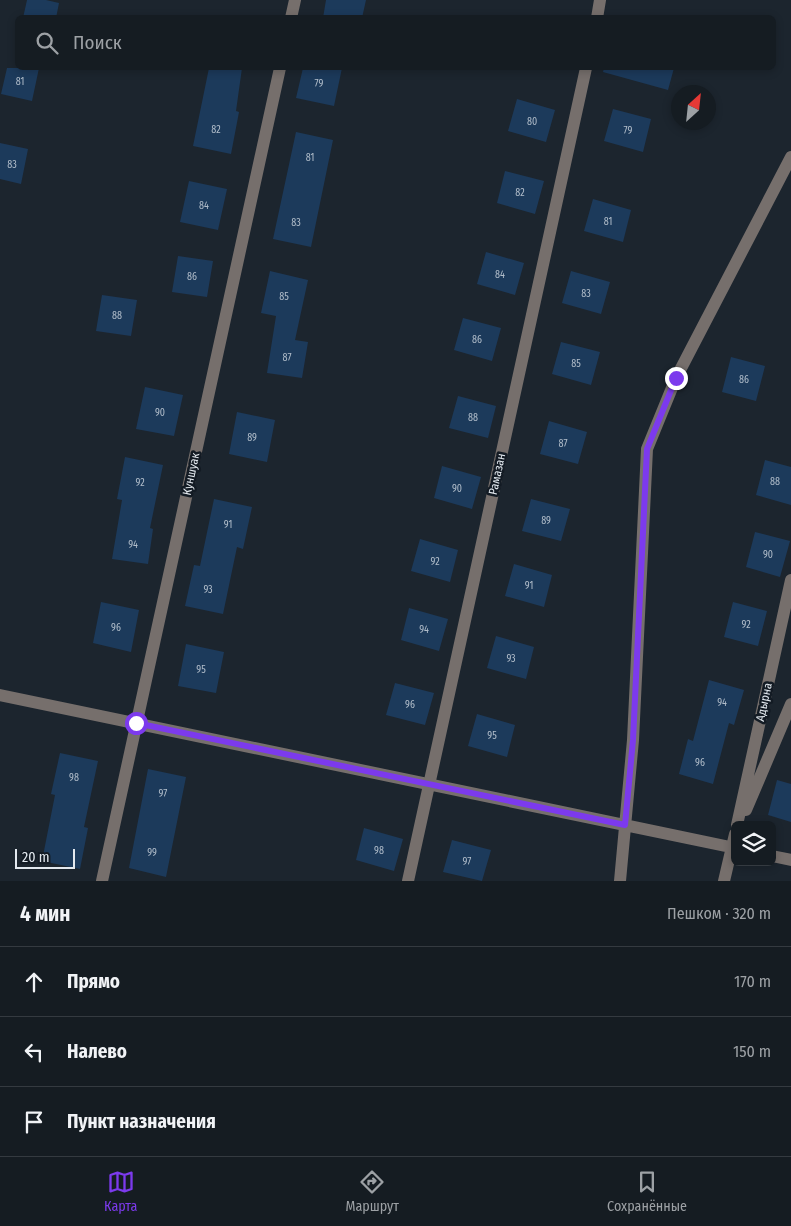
<!DOCTYPE html>
<html lang="ru">
<head>
<meta charset="utf-8">
<style>
	body { margin:0; font-family:"Fira Sans Condensed",sans-serif; background:#22292f; color:#f1f3f6 }
	.controls { position:absolute; right:15px; bottom:15px; display:grid; overflow:hidden; border-radius:8px; box-shadow:0 2px 8px #0003 }
	.controls button { width:45px; height:45px; display:grid; place-items:center; padding:0; border:0; border-bottom:1px solid #343a40; background:#151c22; color:#f1f3f6; font:25px sans-serif }
	.compass { position:absolute; left:671px; top:85px; width:45px; height:45px; border-radius:50%; background:#151c22; box-shadow:0 2px 8px #0003; rotate:27deg }
	.scale { position:absolute; left:15px; bottom:12px; width:60px; box-sizing:border-box; padding-left:5px; border:2px solid #e3e9ef; border-top:0; font-size:14px; line-height:18px; white-space:nowrap; color:#e3e9ef; -webkit-text-stroke:4px #131b24; paint-order:stroke }
	.stop { position:absolute; width:15px; height:15px; margin:-11px; border:4px solid #7c3aed; border-radius:50%; background:#fff }
	.stop.end { background:#7c3aed; border-color:#fff; box-shadow:0 1px 5px #0008 }
	.list { margin:0; padding:0; list-style:none }
	h2 { display:flex; justify-content:space-between; align-items:center; height:65px; margin:0; padding:0 20px; font-size:21px }
	h2 small { font-size:16px; font-weight:400; color:#9da1a5 }
	.list li { display:grid; grid-template-columns:32px 1fr auto; gap:15px; align-items:center; box-sizing:border-box; height:70px; padding:0 20px; border-top:1px solid #343a40 }
	.list b { display:block; font-size:19px; white-space:nowrap }
	.list em { font-size:16px; font-style:normal; color:#9da1a5 }
	.icon { flex:none; width:28px; height:28px; fill:none; stroke:currentColor; stroke-width:2; stroke-linecap:round; stroke-linejoin:round }
	.map { position:relative; flex:none; width:791px; height:881px; overflow:hidden }
	.search { position:absolute; background:#151c22; box-shadow:0 2px 8px #0003; left:15px; right:15px; top:15px; height:55px; display:flex; align-items:center; gap:12px; box-sizing:border-box; padding:0 18px; border-radius:8px; color:#9da1a5; font-size:19px }
	.sheet { height:275px; background:#151c22 }
	nav { display:flex; justify-content:space-around; align-items:center; box-sizing:border-box; height:70px; border-top:1px solid #343a40; background:#151c22; font-size:14px; color:#9da1a5 }
	nav a { display:grid; justify-items:center; gap:2px }
	nav .on { color:#7c3aed }
	.map>svg:first-child { display:block }
	.building { fill:#1c3a5b }
	.lines { fill:none; stroke-linecap:round; stroke-linejoin:round }
	.minor { stroke:#766f6c; stroke-width:12 }
	.route { stroke:#7c3aed; stroke-width:6 }
	.labels { text-anchor:middle; stroke-width:5; stroke-linejoin:round; paint-order:stroke }
	.number-label { font-size:10px; fill:#b1bdca }
	.street-label { font-size:12px; fill:#e3e9ef; stroke:#131b24 }
</style>
</head>
<body>
<div class="map">
<svg width="791" height="881" viewBox="0 0 791 881">
	<rect width="100%" height="100%" fill="#1c252e"/>
	<path class="building" d="M27,0h19l13,3 -3,15h-33z
		M326,0h40l-4,18h-39z
		M7,68h32l-7,33 -31,-7z
		M209,68h33l-6,43 3,1 -8,42 -38,-8z
		M303,68h39l-8,38 -38,-8z
		M604,68h70l-6,22 -65,-18z
		M517,99l38,11 -9,32 -38,-11z
		M613,109l38,10 -8,33 -39,-11z
		M296,132l37,8 -22,107 -38,-8z
		M0,143l28,6 -7,35 -21,-5z
		M505,171l39,10 -9,33 -38,-11z
		M189,181l38,8 -9,41 -38,-8z
		M593,199l38,11 -8,32 -39,-11z
		M486,252l38,11 -9,32 -38,-11z
		M178,256l35,5 -6,36 -35,-5z
		M270,271l38,9 -13,60 13,2 -6,36 -35,-5 9,-57 -15,-3z
		M571,271l39,11 -9,32 -39,-11z
		M102,295l35,5 -6,36 -35,-5z
		M463,318l38,10 -9,33 -38,-11z
		M561,342l39,10 -9,33 -39,-11z
		M731,357l34,9 -9,35 -34,-9z
		M145,387l38,8 -9,41 -38,-7z
		M458,396l38,10 -8,32 -39,-10z
		M237,412l38,8 -8,42 -38,-8z
		M549,421l38,11 -9,32 -38,-10z
		M125,457l38,8 -13,63 3,1 -5,35 -36,-5 10,-59 -5,-1z
		M765,460l26,7v38l-35,-10z
		M442,466l39,11 -9,32 -38,-11z
		M214,499l38,8 -9,42 -6,-2 -14,67 -38,-8 9,-41 6,1z
		M531,499l39,10 -9,32 -39,-10z
		M755,532l35,9 -10,36 -34,-10z
		M420,539l38,11 -8,32 -39,-11z
		M514,564l38,11 -8,32 -39,-11z
		M101,602l38,8 -8,42 -38,-9z
		M733,602l34,9 -9,35 -34,-9z
		M409,608l39,11 -9,32 -38,-11z
		M496,636l38,11 -8,32 -39,-11z
		M186,644l38,8 -8,41 -38,-7z
		M709,680l35,10 -10,35 -5,-2 -16,61 -34,-10 9,-35 5,2z
		M395,683l39,10 -9,32 -39,-10z
		M477,714l38,11 -8,32 -39,-11z
		M60,753l38,8 -14,66 4,1 -8,41 -38,-8 13,-66 -4,-1z
		M148,769l38,8 -20,100 -37,-9z
		M777,780l14,4v38l-23,-7z
		M364,828l39,11 -9,32 -38,-11z
		M452,840l39,10 -9,31 -39,-9z"/>
	<g class="lines">
		<path class="minor" d="M291,18l4,-18
			M597,18l3,-18
			M0,695l735,153
			M746,810l45,-106
			M737,825l54,-245
			M772,856l19,4
			M102,881l178,-813
			M408,881l178,-813
			M620,881l13,-141 14,-291 29,-71 115,-221
			M724,881l11,-47"/>
	</g>
	<g class="lines">
		<path class="route" d="M136,723l489,102 8,-85 14,-291 29,-71"/>
	</g>
	<g class="labels">
		<g class="number-label">
			<text x="20" y="85">81</text>
			<text x="319" y="87">79</text>
			<text x="532" y="125">80</text>
			<text x="216" y="133">82</text>
			<text x="628" y="134">79</text>
			<text x="310" y="161">81</text>
			<text x="12" y="168">83</text>
			<text x="520" y="196">82</text>
			<text x="204" y="209">84</text>
			<text x="608" y="225">81</text>
			<text x="296" y="226">83</text>
			<text x="500" y="278">84</text>
			<text x="192" y="280">86</text>
			<text x="586" y="297">83</text>
			<text x="284" y="300">85</text>
			<text x="117" y="319">88</text>
			<text x="477" y="343">86</text>
			<text x="287" y="361">87</text>
			<text x="576" y="367">85</text>
			<text x="744" y="383">86</text>
			<text x="160" y="416">90</text>
			<text x="473" y="421">88</text>
			<text x="252" y="441">89</text>
			<text x="563" y="447">87</text>
			<text x="775" y="485">88</text>
			<text x="140" y="486">92</text>
			<text x="457" y="492">90</text>
			<text x="546" y="524">89</text>
			<text x="228" y="528">91</text>
			<text x="133" y="548">94</text>
			<text x="768" y="558">90</text>
			<text x="435" y="565">92</text>
			<text x="529" y="589">91</text>
			<text x="208" y="593">93</text>
			<text x="746" y="628">92</text>
			<text x="116" y="631">96</text>
			<text x="424" y="633">94</text>
			<text x="511" y="662">93</text>
			<text x="201" y="673">95</text>
			<text x="722" y="706">94</text>
			<text x="410" y="708">96</text>
			<text x="492" y="739">95</text>
			<text x="700" y="766">96</text>
			<text x="74" y="781">98</text>
			<text x="163" y="797">97</text>
			<text x="379" y="854">98</text>
			<text x="152" y="856">99</text>
			<text x="467" y="865">97</text>
		</g>
		<g class="street-label">
			<text transform="translate(191 474) rotate(-78)" y="4">Куншуак</text>
			<text transform="translate(497 474) rotate(-78)" y="4">Рамазан</text>
			<text transform="translate(764 702) rotate(-78)" y="4">Адырна</text>
		</g>
	</g>
</svg>
<div class="controls">
<button><svg class="icon" aria-label="layers" viewBox="0 0 24 24"><path d="M12 4l9 5-9 5-9-5zM3 14l9 5 9-5"/></svg></button>
</div>
<svg class="compass" viewBox="-18 -18 36 36"><path d="M0-13l5 13h-10z" fill="#e53935"/><path d="M0 13l5-13h-10z" fill="#9da1a5"/></svg>
<div class="scale">20 m</div>
<div class="stop" style="left:136px;top:723px"></div>
<div class="stop end" style="left:676px;top:378px"></div>
<div class="search"><svg class="icon" aria-label="search" viewBox="0 0 24 24"><circle cx="10" cy="10" r="6"/><path d="M15 15l6 6"/></svg>Поиск</div>
</div>
<section class="sheet">
<h2>4 мин<small>Пешком · 320 m</small></h2>
<ul class="list">
<li><svg class="icon" aria-label="ahead" viewBox="0 0 24 24"><path d="M12 20V5M6 11l6-6 6 6"/></svg><div><b>Прямо</b></div><em>170 m</em></li>
<li><svg class="icon" aria-label="left" viewBox="0 0 24 24"><path d="M17 20v-9H6M10 6l-5 5 5 5"/></svg><div><b>Налево</b></div><em>150 m</em></li>
<li><svg class="icon" aria-label="arrive" viewBox="0 0 24 24"><path d="M6 21V4h12l-3 4 3 4H6"/></svg><div><b>Пункт назначения</b></div></li>
</ul>
</section>
<nav>
<a class="on"><svg class="icon" aria-label="map" viewBox="0 0 24 24"><path d="M3 6l6-2 6 2 6-2v14l-6 2-6-2-6 2zM9 4v14M15 6v14"/></svg>Карта</a>
<a><svg class="icon" aria-label="directions" viewBox="0 0 24 24"><path d="M12 3l9 9-9 9-9-9zM9 14v-3h6M13 9l2 2-2 2"/></svg>Маршрут</a>
<a><svg class="icon" aria-label="saved" viewBox="0 0 24 24"><path d="M7 4h10v16l-5-4-5 4z"/></svg>Сохранённые</a>
</nav>
</body>
</html>
